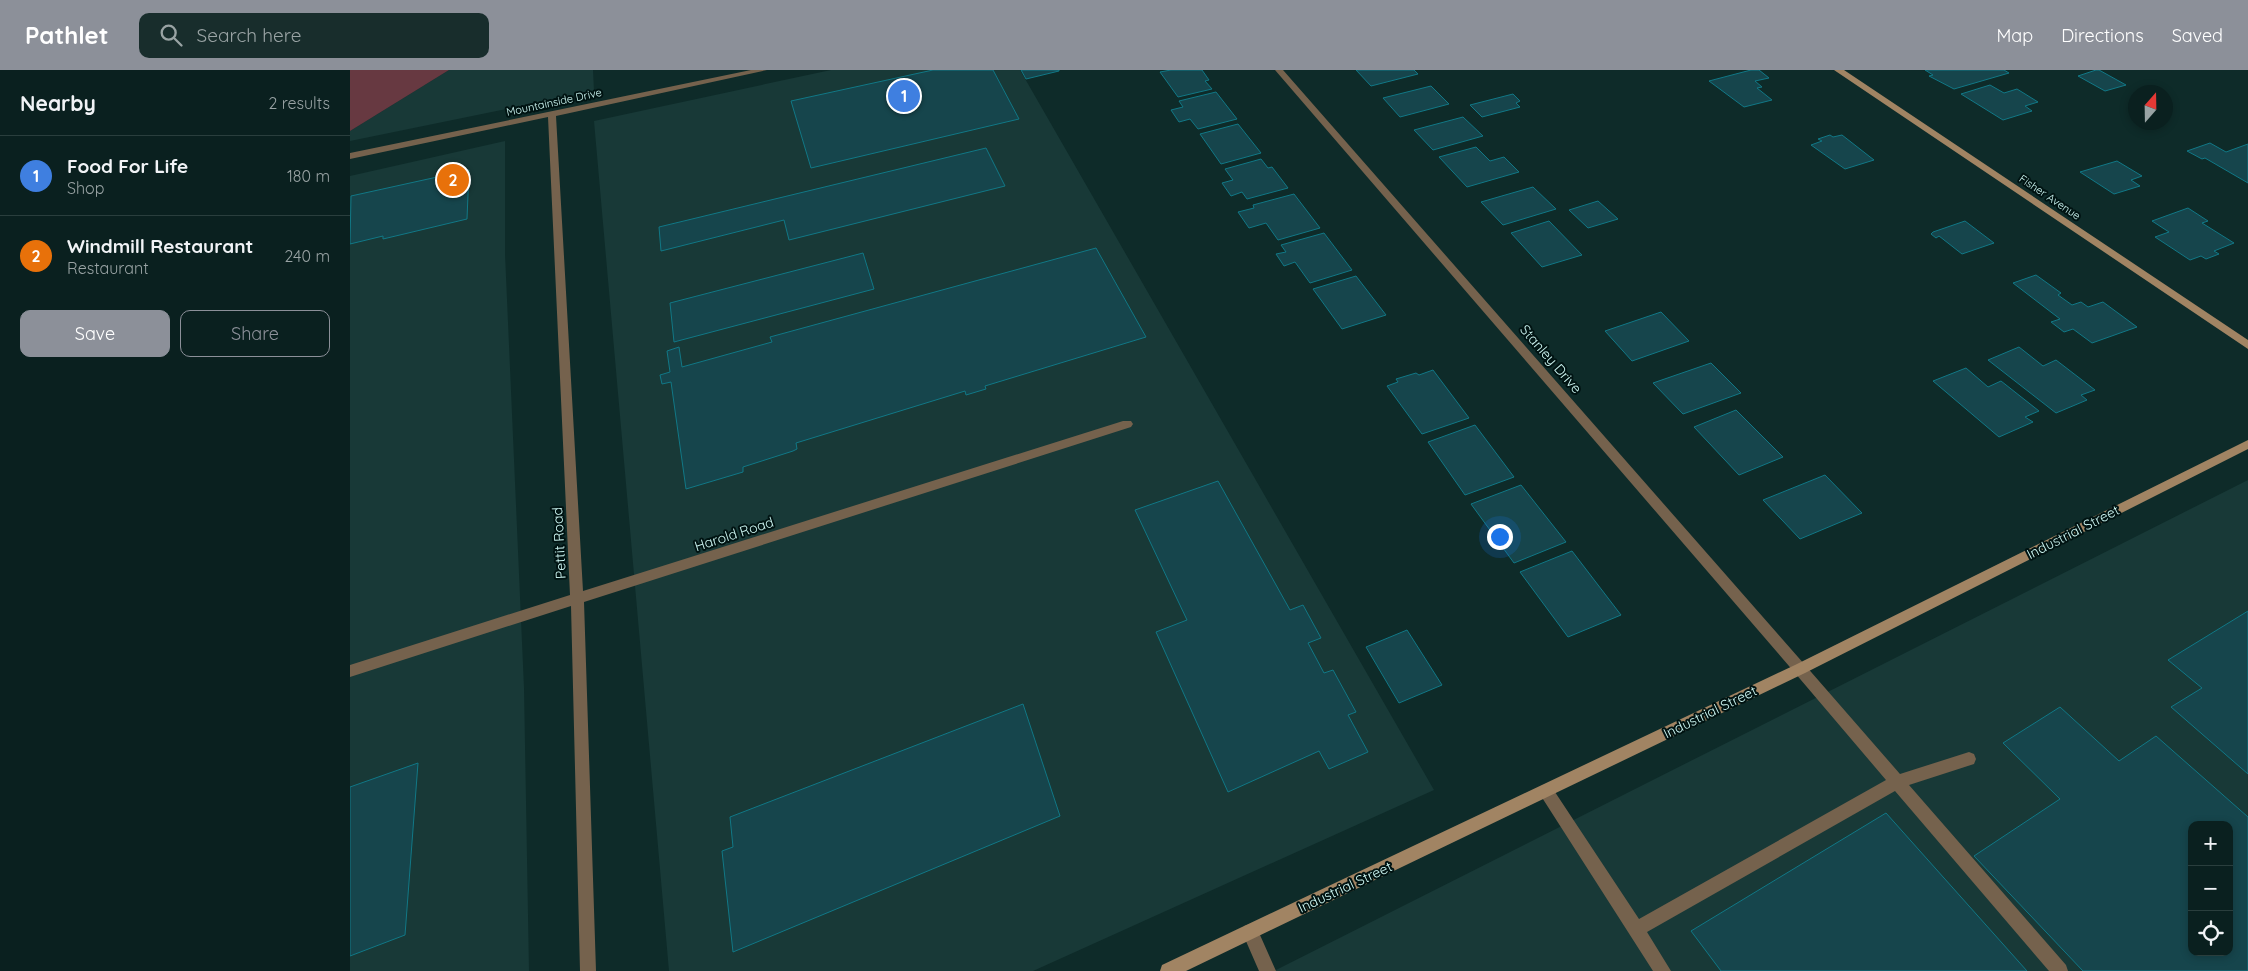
<!DOCTYPE html>
<html lang="en">
<head>
<meta charset="utf-8">
<style>
	body { margin:0; font-family:Quicksand,sans-serif; background:#182d2c; color:#f1f3f6 }
	.controls { position:absolute; right:15px; bottom:15px; display:grid; overflow:hidden; border-radius:10px; box-shadow:0 2px 8px #0003 }
	.controls button { width:45px; height:45px; display:grid; place-items:center; padding:0; border:0; border-bottom:1px solid #2a3e3d; background:#0a201f; color:#f1f3f6; font:25px sans-serif }
	.compass { position:absolute; left:1778px; top:15px; width:45px; height:45px; border-radius:50%; background:#0a201f; box-shadow:0 2px 8px #0003; rotate:20deg }
	.you { position:absolute; left:1149px; top:466px; width:18px; height:18px; margin:-12px; border:4px solid #fff; border-radius:50%; background:#1a73e8; box-shadow:0 0 0 8px #1a73e833 }
	.badge { display:grid; place-items:center; width:32px; height:32px; border-radius:50%; background:#8c9099; color:#fff; font-size:16px; font-weight:700 }
	.pin { position:absolute; translate:-50% -50%; border:2px solid #fff; box-shadow:0 1px 5px #0006 }
	.list { margin:0; padding:0; list-style:none }
	h2 { display:flex; justify-content:space-between; align-items:center; height:65px; margin:0; padding:0 20px; font-size:21px }
	h2 small { font-size:16px; font-weight:400; color:#99a3a4 }
	.list li { display:grid; grid-template-columns:32px 1fr auto; gap:15px; align-items:center; box-sizing:border-box; height:80px; padding:0 20px; border-top:1px solid #2a3e3d }
	.list b { display:block; font-size:19px; white-space:nowrap }
	.list p { margin:0; font-size:16px; white-space:nowrap; color:#99a3a4 }
	.list em { font-size:16px; font-style:normal; color:#99a3a4 }
	.actions { display:flex; gap:10px; padding:15px 20px }
	.actions a { flex:1; padding:11px 0; border:1px solid #8c9099; border-radius:10px; text-align:center; font-size:18px; color:#8c9099 }
	.actions .main { background:#8c9099; color:#fff }
	.icon { flex:none; width:28px; height:28px; fill:none; stroke:currentColor; stroke-width:2; stroke-linecap:round; stroke-linejoin:round }
	.map { position:relative; flex:none; width:1898px; height:901px; overflow:hidden }
	header { display:flex; align-items:center; gap:30px; box-sizing:border-box; height:70px; padding:0 25px; background:#8c9099; color:#fff }
	header strong { font-size:24px }
	nav { display:flex; gap:28px; margin-inline-start:auto; font-size:18px }
	.search { width:350px; height:45px; background:#182d2c; display:flex; align-items:center; gap:12px; box-sizing:border-box; padding:0 18px; border-radius:10px; color:#99a3a4; font-size:19px }
	main { display:flex }
	aside { flex:1; background:#0a201f }
	.map>svg:first-child { display:block }
	.built { fill:#183937; fill-rule:evenodd }
	.green { fill:#673941 }
	.building { fill:#16454c; stroke:#117886; fill-rule:evenodd }
	.lines { fill:none; stroke-linecap:round; stroke-linejoin:round }
	.lane { fill:#75624d; fill-rule:evenodd }
	.street { fill:#75624d; fill-rule:evenodd }
	.secondary { fill:#a18463; fill-rule:evenodd }
	.labels { text-anchor:middle; stroke-width:4; stroke-linejoin:round; paint-order:stroke }
	.far-street-label { font-size:11px; fill:#cff9f5; stroke:#001312 }
	.street-label { font-size:14px; fill:#cff9f5; stroke:#001312 }
</style>
</head>
<body>
<header>
<strong>Pathlet</strong>
<div class="search"><svg class="icon" aria-label="search" viewBox="0 0 24 24"><circle cx="10" cy="10" r="6"/><path d="M15 15l6 6"/></svg>Search here</div>
<nav><a>Map</a><a>Directions</a><a>Saved</a></nav>
</header>
<main>
<aside>
<h2>Nearby<small>2 results</small></h2>
<ul class="list">
<li><span class="badge" style="background:#3f7fe0">1</span><div><b>Food For Life</b><p>Shop</p></div><em>180 m</em></li>
<li><span class="badge" style="background:#e8710a">2</span><div><b>Windmill Restaurant</b><p>Restaurant</p></div><em>240 m</em></li>
</ul>
<div class="actions"><a class="main">Save</a><a>Share</a></div>
</aside>
<div class="map">
<svg width="1898" height="901" viewBox="0 0 1898 901">
	<rect width="100%" height="100%" fill="#0e2b29"/>
	<path class="built" d="M99,0h144l1,21 -244,50v-10z
		M481,0h189l414,720 -401,181h-364l-75,-850z
		M155,71v113l19,434 5,283h-179v-795z
		M1898,410v491h-974zM1842,755h37v127h-37z"/>
	<path class="green" d="M0,0h99l-99,61z"/>
	<path class="building" d="M583,0h60l26,49 -208,49 -20,-67z
		M671,0h38v1l-33,8z
		M821,0h31l7,10 -4,1 7,8 -34,8 -18,-25z
		M1006,0h58l4,4 -47,12z
		M1401,0h8l10,8 -14,3 7,6 -5,1 15,12 -28,7 -35,-26z
		M1575,0h79l5,3 -55,16 -25,-13 4,-1z
		M1746,0h3l27,15 -21,6 -27,-15z
		M1640,15l14,8 13,-4 21,13 -13,4 7,5 -29,9 -42,-26z
		M1081,16l18,18 -49,13 -17,-19z
		M866,22l21,27 -39,10 -8,-10 -11,3 -8,-12 12,-3 -4,-6z
		M1163,24l7,7 -4,2 4,4 -38,10 -12,-12z
		M1113,47l20,19 -50,14 -19,-20z
		M888,54l23,29 -40,11 -21,-30z
		M1480,65l3,2 9,-2 32,25 -29,9 -34,-24 11,-4 -4,-2z
		M1860,73l16,9 22,-8v39l-43,-25 -3,1 -15,-8z
		M1126,77l14,14 14,-4 15,15 -52,15 -28,-30z
		M636,78l19,38 -216,54 -5,-20 -123,31 -2,-24z
		M911,89l7,9 4,-1 16,21 -41,11 -5,-7 -11,4 -9,-13 11,-3 -8,-11z
		M1767,91l25,15 -11,4 9,6 -26,8 -34,-22z
		M119,100l-2,49 -84,20v-3l-33,8 1,-48z
		M1183,117l23,22 -53,16 -22,-23z
		M944,124l26,34 -42,12 -12,-17 -17,5 -11,-16 16,-4 -1,-3z
		M1248,131l20,18 -30,9 -19,-18z
		M1838,138l20,13 -6,2 32,20 -20,8 5,3 -13,5 -5,-3 -11,4 -35,-23 14,-5 -17,-11z
		M1199,151l33,34 -40,12 -31,-34z
		M1615,151l29,22 -32,11 -23,-18 -3,2 -5,-4 2,-2z
		M974,163l28,37 -42,13 -15,-21 -11,4 -8,-12 10,-2 -5,-7z
		M746,178l50,89 -161,49 1,3 -20,6 -1,-4 -169,52 1,6 -4,2 -50,16v5l-57,17 -15,-107 -9,2 -2,-9 10,-3 -3,-21 12,-4 3,20 90,-25 -2,-5z
		M513,183l11,36 -200,53 -4,-39z
		M1686,205l25,18 -3,2 14,10 9,-3 7,5 15,-5 34,25 -45,16 -19,-14 -9,3 -13,-10 9,-3 -47,-36z
		M1006,206l30,39 -44,14 -29,-40z
		M1311,242l28,29 -57,20 -27,-30z
		M1669,277l24,19 13,-6 39,30 -14,5 6,5 -31,13 -68,-53z
		M1361,293l30,30 -58,21 -30,-31z
		M1616,298l22,19 13,-6 38,30 -14,6 8,5 -34,15 -66,-56z
		M1083,300l36,48 -47,16 -35,-48 11,-4 -2,-3 20,-6 3,2z
		M1386,340l47,47 -44,18 -45,-48z
		M1125,355l39,52 -49,18 -37,-53z
		M1475,405l37,38 -62,26 -37,-39z
		M868,411l72,129 13,-5 18,33 -13,5 16,30 9,-3 23,42 -8,3 20,37 -39,17 -10,-18 -91,41 -72,-160 31,-12 -52,-110z
		M1171,415l45,57 -52,21 -43,-59z
		M1222,481l49,64 -53,22 -48,-65z
		M1898,541v163l-77,-67 31,-19 -34,-28z
		M1057,560l35,55 -43,18 -33,-56z
		M673,634l37,112 -327,136 -11,-101 11,-4 -3,-30z
		M1710,637l59,54 37,-25 92,81v154h-165l-109,-115 86,-57 -57,-56zM1842,755h37v127h-37z
		M68,693l-13,172 -55,21v-169z
		M1536,743l141,158h-306l-30,-40z"/>
	<g class="lines">
		<path class="lane" d="M1450,593l5,2 95,109 69,-22 5,2 2,5 -2,5 -65,21 157,180 2,6h-19l-154,-180 -248,141 24,39h-18l-112,-175 -3,-5 3,-5 5,-2 5,2 88,133 247,-139 -91,-107 -2,-4 2,-4z
			M900,854l6,2 20,45h-17l-17,-39 2,-6z"/>
		<path class="street" d="M401,0h16l-211,46 27,475 540,-170h8l2,3 -2,3 -547,175 12,369h-16l-9,-365 -221,71v-12l220,-70 -22,-478 -198,42v-6z
			M925,0h8l522,595 2,4 -2,4 -5,2 -5,-2z"/>
		<path class="secondary" d="M1484,0h10l404,270v9z
			M1898,370v9l-443,224 -619,298h-26l2,-6 633,-300z"/>
	</g>
	<g class="labels">
		<g class="far-street-label">
			<text transform="translate(204 32) rotate(-12)" y="4">Mountainside Drive</text>
			<text transform="translate(1700 127) rotate(34)" y="4">Fisher Avenue</text>
		</g>
		<g class="street-label">
			<text transform="translate(1201 289) rotate(49)" y="5">Stanley Drive</text>
			<text transform="translate(1723 462) rotate(-27)" y="5">Industrial Street</text>
			<text transform="translate(384 464) rotate(-18)" y="5">Harold Road</text>
			<text transform="translate(209 473) rotate(-93)" y="5">Pettit Road</text>
			<text transform="translate(1360 642) rotate(-26)" y="5">Industrial Street</text>
			<text transform="translate(995 817) rotate(-25)" y="5">Industrial Street</text>
		</g>
	</g>
</svg>
<div class="controls">
<button>+</button>
<button>−</button>
<button><svg class="icon" aria-label="locate" viewBox="0 0 24 24"><circle cx="12" cy="12" r="6"/><path d="M12 2v4M12 18v4M2 12h4M18 12h4"/></svg></button>
</div>
<svg class="compass" viewBox="-18 -18 36 36"><path d="M0-13l5 13h-10z" fill="#e53935"/><path d="M0 13l5-13h-10z" fill="#99a3a4"/></svg>
<div class="you"></div>
<div class="pin badge" style="left:554px;top:26px;background:#3f7fe0">1</div>
<div class="pin badge" style="left:103px;top:110px;background:#e8710a">2</div>
</div>
</main>
</body>
</html>
